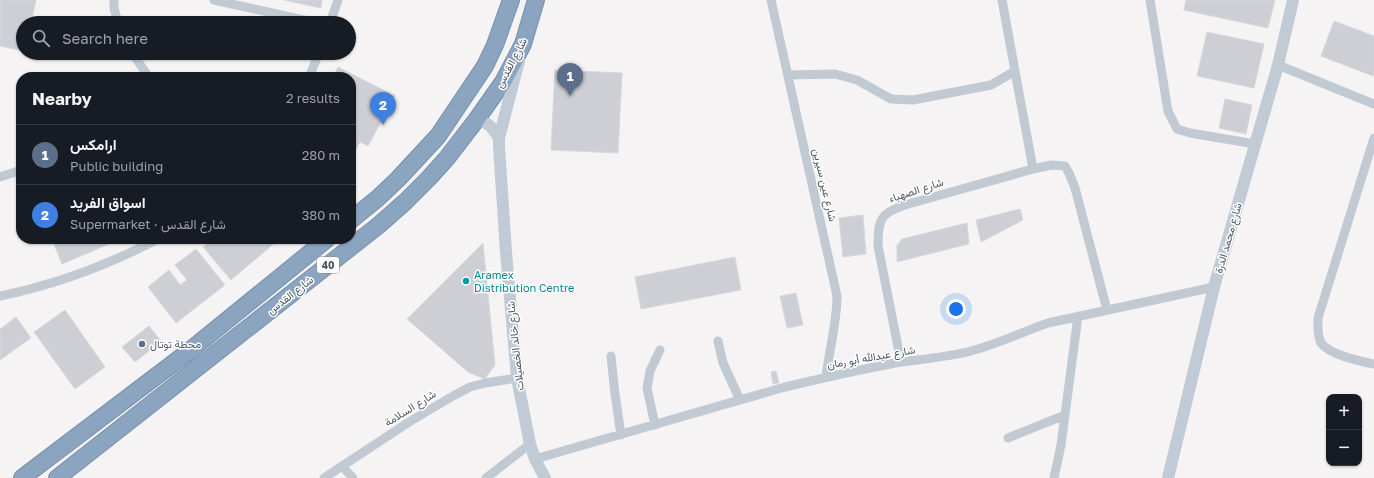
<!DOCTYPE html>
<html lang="en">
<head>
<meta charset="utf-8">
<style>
	body { margin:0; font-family:"Golos Text",Vazirmatn,sans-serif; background:#242831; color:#f1f3f6 }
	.controls { position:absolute; right:12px; bottom:12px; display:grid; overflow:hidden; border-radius:8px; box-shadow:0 1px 3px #0004 }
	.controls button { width:36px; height:36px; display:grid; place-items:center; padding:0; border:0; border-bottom:1px solid #363941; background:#171b24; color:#f1f3f6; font:20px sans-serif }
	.you { position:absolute; left:956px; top:309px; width:14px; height:14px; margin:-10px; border:3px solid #fff; border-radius:50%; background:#1a73e8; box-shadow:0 0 0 6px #1a73e833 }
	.badge { display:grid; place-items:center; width:26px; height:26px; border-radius:50%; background:#ea580c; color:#fff; font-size:13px; font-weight:700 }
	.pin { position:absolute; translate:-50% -33px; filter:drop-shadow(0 1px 2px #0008) }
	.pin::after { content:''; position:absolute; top:21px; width:14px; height:12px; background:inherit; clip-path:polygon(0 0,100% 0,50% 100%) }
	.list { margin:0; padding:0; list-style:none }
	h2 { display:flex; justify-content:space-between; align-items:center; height:52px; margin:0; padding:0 16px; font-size:17px }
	h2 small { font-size:13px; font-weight:400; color:#9ea1a6 }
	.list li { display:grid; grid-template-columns:26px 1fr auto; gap:12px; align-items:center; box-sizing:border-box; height:60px; padding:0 16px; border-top:1px solid #363941 }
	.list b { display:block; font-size:15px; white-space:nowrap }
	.list p { margin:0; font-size:13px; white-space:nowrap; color:#9ea1a6 }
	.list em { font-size:13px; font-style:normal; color:#9ea1a6 }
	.icon { flex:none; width:22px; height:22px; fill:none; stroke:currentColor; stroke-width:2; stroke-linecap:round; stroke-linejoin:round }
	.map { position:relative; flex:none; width:1374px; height:478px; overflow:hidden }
	.search { position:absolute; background:#171b24; box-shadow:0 1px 3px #0004; left:16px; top:16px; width:340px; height:44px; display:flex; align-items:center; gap:10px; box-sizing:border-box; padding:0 14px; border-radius:22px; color:#9ea1a6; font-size:15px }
	.panel { position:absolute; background:#171b24; box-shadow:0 1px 3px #0004; left:16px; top:72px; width:340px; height:172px; border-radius:16px }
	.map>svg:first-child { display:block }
	.building { fill:#cdcfd5; stroke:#d7d9de }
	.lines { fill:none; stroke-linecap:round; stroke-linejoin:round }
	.highway-casing { stroke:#7690ad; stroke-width:18 }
	.street { stroke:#c1cad2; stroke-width:9 }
	.secondary { stroke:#c1cbd6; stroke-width:12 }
	.highway { stroke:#8ba5c1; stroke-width:16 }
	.culture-dot { fill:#0f9aa8; stroke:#fff; stroke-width:1.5 }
	.service-dot { fill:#5c6f8a; stroke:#fff; stroke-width:1.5 }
	.labels { text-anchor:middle; stroke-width:3; stroke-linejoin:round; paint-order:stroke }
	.shield { fill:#fff; stroke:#808990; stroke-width:1 }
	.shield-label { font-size:10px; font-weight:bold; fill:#4a5661 }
	.street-label { font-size:11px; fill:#4a5661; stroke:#fff }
	.culture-label { font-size:11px; fill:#0d838f; stroke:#fff; text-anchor:start }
	.service-label { font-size:11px; fill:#4e5e75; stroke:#fff; text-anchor:start }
</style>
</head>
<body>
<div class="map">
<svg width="1374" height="478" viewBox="0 0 1374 478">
	<rect width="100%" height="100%" fill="#f5f3f3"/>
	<path class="building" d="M0,0h36l-5,23h-8v28l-23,-5z
		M284,0h38l-1,8z
		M1186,0h89l-7,28 -84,-18z
		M1334,21l40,15v36l-1,4 -52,-20z
		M1207,32l57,12 -10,44 -57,-12z
		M338,67l57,29 -27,50 -8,-4 -9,16v-81h-18z
		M555,70l67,3 -4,80 -67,-3z
		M1225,99l27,6 -6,29 -27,-6z
		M1020,209l3,11 -42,22 -5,-22z
		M863,215l3,39 -23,3 -4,-39z
		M967,223l2,21 -72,18v-17l5,-6z
		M52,239h69l-59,25z
		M213,239h62l2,2 -46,39 -28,-33z
		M483,243l12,122 -10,14 -17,-7 -61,-53z
		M196,249l29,36 -49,38 -28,-36 21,-17 11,15 7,-5 -12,-15z
		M735,257l6,33 -100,19 -6,-32z
		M796,293l7,32 -16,3 -7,-32z
		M65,310l40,57 -30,22 -41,-57z
		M16,317l15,21 -31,22v-31z
		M149,326l12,15 -26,21 -13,-15z
		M776,371l3,12 -6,1 -2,-12z"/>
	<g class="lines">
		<g class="highway-casing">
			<path id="highway" d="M351,220l27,-22 20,-19 40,-43 47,-70 10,-21 16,-45
				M22,478l166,-126 139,-113
				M57,478l322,-253 26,-23 24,-24 18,-20 30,-39 26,-37 20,-38 13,-44"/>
		</g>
		<path class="street" d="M114,0v8l4,15
			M214,0l103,23
			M771,0l66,296c0,27 -8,54 -11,81
			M1002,0l31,169
			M1150,0l18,111 9,18 13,4 65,11
			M330,23l8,-23
			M132,53l17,24
			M1278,65l96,39
			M788,75l47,-1 22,6 34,19 22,1 78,-15 24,-14
			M309,77l10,-24
			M1374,138l-56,180c0,8 -1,17 3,25 9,12 38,18 53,21
			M0,177l21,-7
			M0,296c55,-11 108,-31 158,-57
			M718,341l5,22 17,37
			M611,356l4,38 6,41
			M901,362l-23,-116c0,-26 2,-33 27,-41l128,-36 18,-4 14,1 4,7 6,15 32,122
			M655,425l-8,-37 3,-17 10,-21
			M1008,438l57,-23
			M535,459l250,-72c38,-9 77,-18 116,-25 23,-3 47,-5 70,-11 27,-7 51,-19 77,-28l166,-36
			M342,466l11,12
			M324,478l85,-56 44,-26 17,-9 15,-4 32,-5
			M486,478l44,-34
			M1054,478l7,-33 17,-129"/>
		<path class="secondary" d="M519,61l-20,77v9l7,105 11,126 13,66 5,15 10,19
			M477,119c13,5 15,8 22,19
			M1168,478l46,-191 64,-222 15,-65"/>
		<use href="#highway" class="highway"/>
	</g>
	<circle class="culture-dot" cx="466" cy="281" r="4"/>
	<circle class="service-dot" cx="142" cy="344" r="4"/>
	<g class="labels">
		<rect class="shield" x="317" y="257" width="22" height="16" rx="3"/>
		<g class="shield-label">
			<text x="328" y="269">40</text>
		</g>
		<g class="street-label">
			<text transform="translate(511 63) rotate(-62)" y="4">شارع القدس</text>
			<text transform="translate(825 185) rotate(77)" y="4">شارع عين سيرين</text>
			<text transform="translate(916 190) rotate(-18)" y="4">شارع الصهباء</text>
			<text transform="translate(1228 238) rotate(-74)" y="4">شارع محمد الدرة</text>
			<text transform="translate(290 295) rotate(-38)" y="4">شارع القدس</text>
			<text transform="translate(515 346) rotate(-96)" y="4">شارع خالد الخصيلات</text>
			<text transform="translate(871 357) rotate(-10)" y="4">شارع عبدالله أبو رمان</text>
			<text transform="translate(410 408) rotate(-32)" y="4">شارع السلامة</text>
		</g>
		<g class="culture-label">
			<text x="474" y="279">Aramex<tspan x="474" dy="13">Distribution Centre</tspan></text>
		</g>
		<g class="service-label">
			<text x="150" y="348">محطة توتال</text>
		</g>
	</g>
</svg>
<div class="controls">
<button>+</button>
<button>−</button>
</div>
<div class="you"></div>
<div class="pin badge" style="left:570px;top:96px;background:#5c6f8a">1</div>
<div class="pin badge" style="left:383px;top:125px;background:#3f7fe0">2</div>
<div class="search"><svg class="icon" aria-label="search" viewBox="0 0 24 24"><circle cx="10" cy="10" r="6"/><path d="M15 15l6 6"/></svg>Search here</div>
<section class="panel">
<h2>Nearby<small>2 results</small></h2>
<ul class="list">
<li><span class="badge" style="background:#5c6f8a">1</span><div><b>ارامكس</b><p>Public building</p></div><em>280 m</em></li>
<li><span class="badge" style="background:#3f7fe0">2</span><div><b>اسواق الفريد</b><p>Supermarket · شارع القدس</p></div><em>380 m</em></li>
</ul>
</section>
</div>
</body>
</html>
